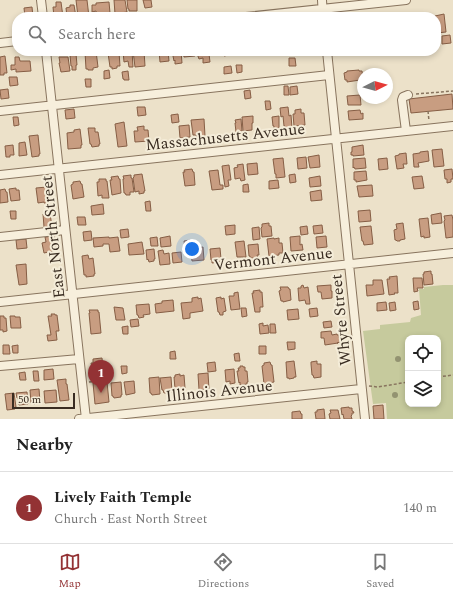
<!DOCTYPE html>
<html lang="en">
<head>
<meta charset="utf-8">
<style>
	body { margin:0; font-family:Spectral,serif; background:#f2f2f2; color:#222 }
	.controls { position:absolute; right:12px; bottom:12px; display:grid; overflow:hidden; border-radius:8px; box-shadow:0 2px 6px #0003 }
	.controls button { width:36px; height:36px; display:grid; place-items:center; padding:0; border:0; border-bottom:1px solid #e0e0e0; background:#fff; color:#222; font:20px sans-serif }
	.compass { position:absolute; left:357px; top:68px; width:36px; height:36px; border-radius:50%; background:#fff; box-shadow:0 2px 6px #0003; rotate:84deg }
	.scale { position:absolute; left:12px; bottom:10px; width:63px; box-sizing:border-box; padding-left:4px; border:2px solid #392c21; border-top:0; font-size:11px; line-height:14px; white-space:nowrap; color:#392c21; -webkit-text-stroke:3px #f4ecd8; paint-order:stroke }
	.you { position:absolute; left:192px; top:249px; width:14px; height:14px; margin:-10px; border:3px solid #fff; border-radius:50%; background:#1a73e8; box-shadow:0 0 0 6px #1a73e833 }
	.badge { display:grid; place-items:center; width:26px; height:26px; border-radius:50%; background:#933234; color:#fff; font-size:13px; font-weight:700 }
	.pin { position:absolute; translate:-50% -33px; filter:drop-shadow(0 1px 2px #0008) }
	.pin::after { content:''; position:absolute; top:21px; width:14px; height:12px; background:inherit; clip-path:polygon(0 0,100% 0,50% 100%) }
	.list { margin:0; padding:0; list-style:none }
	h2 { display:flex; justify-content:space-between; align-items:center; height:52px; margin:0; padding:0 16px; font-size:17px }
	h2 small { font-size:13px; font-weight:400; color:#767676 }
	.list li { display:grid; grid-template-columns:26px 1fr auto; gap:12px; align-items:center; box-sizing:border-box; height:72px; padding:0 16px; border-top:1px solid #e0e0e0 }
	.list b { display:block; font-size:15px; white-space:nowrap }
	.list p { margin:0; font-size:13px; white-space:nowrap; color:#767676 }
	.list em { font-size:13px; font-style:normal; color:#767676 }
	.icon { flex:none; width:22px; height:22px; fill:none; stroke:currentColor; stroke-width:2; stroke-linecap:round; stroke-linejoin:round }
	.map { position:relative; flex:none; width:453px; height:419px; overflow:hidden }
	.search { position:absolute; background:#fff; box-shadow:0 2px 6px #0003; left:12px; right:12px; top:12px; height:44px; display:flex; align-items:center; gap:10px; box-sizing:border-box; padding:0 14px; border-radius:16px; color:#767676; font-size:15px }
	.sheet { height:124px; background:#fff }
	nav { display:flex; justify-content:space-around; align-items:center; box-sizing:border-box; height:56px; border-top:1px solid #e0e0e0; background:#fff; font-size:11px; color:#767676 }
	nav a { display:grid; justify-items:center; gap:2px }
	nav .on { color:#933234 }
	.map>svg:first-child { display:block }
	.green { fill:#c6ca9d; fill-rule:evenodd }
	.building { fill:#c89d81; stroke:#865e45 }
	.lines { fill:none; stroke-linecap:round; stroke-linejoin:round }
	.minor-casing { stroke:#88745e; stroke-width:10 }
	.path { stroke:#88745e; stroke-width:1.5; stroke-dasharray:3 2; stroke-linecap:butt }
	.minor { stroke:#f7efdc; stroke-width:8 }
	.tree { fill:#939371 }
	.labels { text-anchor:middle; stroke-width:4; stroke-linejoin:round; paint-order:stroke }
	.street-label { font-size:16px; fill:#392c21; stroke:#f4ecd8 }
</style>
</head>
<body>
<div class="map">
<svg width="453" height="419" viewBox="0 0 453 419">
	<rect width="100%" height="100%" fill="#ece1c9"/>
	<path class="green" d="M443,285h10v134h-66l-1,-16 -13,1 -10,-73 17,-2v-4l30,-3 1,-4 10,-3 -2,-26h5v-2zM408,338h30v66h-30z"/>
	<path class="building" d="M76,0h11l2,17h-11z
		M114,0h11l2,12 -12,2z
		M127,0h10v11h-8v-2h-1z
		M143,0h8l1,7 -7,1z
		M56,2h5l2,15h-9l-1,-10h3z
		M109,2l1,11 -13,2 -1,-4 -4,1v-7h4v-2z
		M70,5h4l2,12h-9l-1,-9 4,-1z
		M32,7l1,10h-8l-1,-9z
		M444,14l2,18 -9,1 -1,-16 -1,-1z
		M450,35l1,8 -9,1v-8z
		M96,51l2,16 -5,1v2h-5v-1h-2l-1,-17z
		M109,51h8v1h2l1,14h-3v2l-5,1v-2h-2l-2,-14h1z
		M123,51h9l1,16h-4l-1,-6 -4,1z
		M133,51h11l1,15 -10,1z
		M159,51h9l1,10 -9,1z
		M172,51h9l1,12 -7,1v-4l-1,1z
		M183,51h11l1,5 -11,1z
		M196,51h11v3h2l1,8 -7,1v-5l-4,1z
		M223,51h10l1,3 -10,2z
		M76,54l1,11h-1v5h-4v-4h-1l-1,-11z
		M5,56l2,17h-3v2h-4v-18z
		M15,57h4l1,4h10l1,10 -15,1v-3l-5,1v-5h4z
		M59,57h9l2,14 -9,1 -2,-9h1z
		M289,58h6l1,8h-7z
		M236,65h6v7l-5,1z
		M231,66l1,7 -8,1v-7z
		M109,70l1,8 -6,1v-8z
		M359,70v1h3l1,8h-3v1l-13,2v-2h-2l-1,-7 3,-1v-1z
		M128,71l1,9h-5v-1h-1l-1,-7z
		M9,77h8l1,8 -8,1z
		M85,79h6v8h-5z
		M284,86h4l1,9h-5z
		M297,86l1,8 -8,1v-8z
		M8,89l1,9 -8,1 -1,-9z
		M250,90l1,8 -6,1 -1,-8z
		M452,94l1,15 -42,4 -2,-14z
		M360,95l1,10h-13l-1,-9z
		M265,101h5l1,8 -5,1z
		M137,107h8l1,8 -8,1z
		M288,107l1,9 2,-1 1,13h-7v-2h-1l-1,-10 -2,1 -1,-9z
		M74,109l1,9 -9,1 -1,-9z
		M301,109v4h3l1,12 -11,1 -1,-12h2v-4z
		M360,110l1,4 2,-1v6l-14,1 -1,-9z
		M178,114l1,8 -7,1 -1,-8z
		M253,116v7h-1v7l-9,1 -1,-14z
		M279,116v12l-5,1v-3h-1l-1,-9z
		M13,117h5l1,8 -5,1z
		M204,119l1,17 -8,1 -1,-2h-3l-2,-15z
		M241,119l1,12 -6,1 -1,-9h1l-1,-3z
		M124,122l3,24 -9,1 -3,-23z
		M189,125l1,12 -10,1 -1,-12z
		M144,126v4h4l1,11 -14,1 -1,-11h4l-1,-4z
		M88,128h7v4h3l2,12h-1v2l-7,1 -1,-3h-1z
		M80,129l2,16h-1v3l-13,1 -1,-16 7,-1v-2z
		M38,135l2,19h-1v2l-7,1 -3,-21z
		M25,142l2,13 -8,1v-13z
		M13,145l1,10h-4v2h-4l-1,-11z
		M363,145l1,10 -11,1v-1h-2v-3h1v-5z
		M442,149l2,17 -10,1 -2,-17z
		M428,151l1,10 -11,2 1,4h-5l-1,-13 7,-1v-1z
		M406,153l1,11h-4l1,4 -7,1 -2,-13 4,-1v-1z
		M319,155l1,12 -10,1 -2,-11z
		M306,157l1,11 -9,1 -1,-11z
		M283,158l2,19 -9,1v-4h-1l-2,-15z
		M365,158l1,10 -11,1 -1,-2 -1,1v-9z
		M387,158l1,11 -9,1 -1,-11z
		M257,163l1,11 -10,1 -1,-11z
		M243,164l2,16 -4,1 -1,-3 -5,1 -1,-11 4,-1 -1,-2z
		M229,165l2,15h-3l1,6 -4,1 -3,-21z
		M192,169l1,3h1l1,13 -10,1 -2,-14h2l-1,-2z
		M452,169l1,10h-2v3l-4,1v-4h-2l-1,-9z
		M218,170l2,15h3v4l-11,1 -3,-19z
		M366,171l1,9 -11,2v-2h-2v-8z
		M142,174l3,17h-1v2l-5,1v-3l-4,1 -2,-14 1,-1v-2z
		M295,174l1,8 -6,1 -1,-8z
		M131,175v3h1l2,14h-4v3h-4l-1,-2h-1l-1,-14h1l-1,-3z
		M118,176l1,3h1l1,14 -9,2 -2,-15h2l-1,-3z
		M320,176l1,10 -11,1 -1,-9z
		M422,176l2,12 -10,1 -2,-12z
		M99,179h7v2h1l2,17h-7v-3l-4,1 -1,-14h2z
		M278,180l1,8 -10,1v-8z
		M80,181l1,3h1l2,13 -11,2 -2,-14 2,-1v-2z
		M248,184l1,8h-6v-7z
		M372,185l1,11 -14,1 -2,-11z
		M47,187l1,16h-4v-1l-6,1 -2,-15z
		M16,188v2h3l1,10 -9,1 -2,-12z
		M5,189l1,3h1l1,10 -8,1v-13z
		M321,190l1,10 -11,1 -1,-9z
		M150,201l1,10h-5l-1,-9z
		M103,204l1,10 -12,1 -1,-9z
		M370,210l1,11 -12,1 -1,-11z
		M10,211h6v8h-5z
		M441,213l1,10 -10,1 -1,-9z
		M43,214h7l2,12 -8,1z
		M452,215l1,5v17l-7,1 -2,-17 1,-1 -1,-4z
		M77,217h8l1,8h-8z
		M428,218l2,19 -6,1v-2l-3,1 -2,-18z
		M269,223v3h2l1,10 -10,1 -1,-9 1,-1v-3z
		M403,223l2,16 -5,1v1h-3l-1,-1h-1l-1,-10 3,-1 -1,-5z
		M235,225v9l-9,1 -1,-9z
		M322,225l1,8 -9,1 -1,-8z
		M307,226l1,8 -7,1 -1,-8z
		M371,226l2,18 -9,1 -1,-4h-1l-2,-14z
		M259,227l1,12 -7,1 -1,-12z
		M128,229l1,8 -8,1 -1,-8z
		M91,231l1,9 -8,1 -1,-9z
		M54,236l3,14 -13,3 -2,-10 4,-1 -1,-5z
		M170,236l1,10 -10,1 -1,-9z
		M300,236v9l2,-1 1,6 -12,1 -1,-14z
		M326,236l1,11 -10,1 -1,-11z
		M109,237v1l9,-1 2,14 -10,1 -1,-8h-6v2l-9,1 -1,-9z
		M157,237l1,9h-7l-1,-8z
		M274,238v1l5,-1v5h3l1,10h-4v2l-10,1 -2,-17z
		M26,239l1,9 -10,1 -1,-9z
		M190,240l1,8 -6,1 -1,-8z
		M244,241l2,16h-9l-2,-15z
		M142,242l2,12 -15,1 -1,-11z
		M258,244l1,11h-2l1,3h-8v-2h-1l-1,-11z
		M203,247l1,13 -12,1 -1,-9 5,-1 -1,-3z
		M220,248l1,11h-1v3l-8,1v-3h-1l-1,-11z
		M154,249l1,10h-1v2l-5,1 -1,-3 -1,1 -1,-10z
		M163,250l1,4 5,-1 1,11 -10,1 -2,-14z
		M181,252l1,10 -9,1 -1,-10z
		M88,255l1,4 4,-1 2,16h-1v2l-8,1v-2h-2l-2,-19z
		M26,264l1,20 -8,1 -3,-20z
		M431,271v3h1l1,10 -9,1 -1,-11h1v-2z
		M397,276l1,17h-4l1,1 -6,1 -2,-16h3l-1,-2z
		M413,278h9l1,10h-6l1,3 -4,1z
		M373,280h9l2,14 -17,2 -1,-11h7z
		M303,285l1,3 4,-1 2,17h-4l-1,-4 -6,1 -1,-13h3v-2z
		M331,285v6h1v7l-10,1 -1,-7h-3l-1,-6z
		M280,287h8l1,2h1l1,11 -8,2v-1h-2l-2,-10 2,-1z
		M260,290v2h2l1,15h-3v5h-5l-3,-19h2l-1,-2z
		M238,292l2,17 -9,1 -2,-14h5v-3z
		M198,297v2l3,-1 2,13 -13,2v5l-7,1 -2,-16 11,-1v-4z
		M221,297v2l3,-1 2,13 -3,1v3h-3l-1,-3h-1l-2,-14z
		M173,300l1,11 -18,2 -1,-9 7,-1v-2z
		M418,301l1,8 -5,1 -1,-8z
		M386,302l1,8 -10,1v-8z
		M395,302l1,8 -6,1 -1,-8z
		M149,304l1,10 -7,1 1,2 -5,1 -1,-3h-1l-1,-10z
		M114,307l9,1 2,12h-9z
		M241,308h5l1,8 -5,1z
		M317,308l1,8 -8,1 -1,-8z
		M298,309l1,10 -11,1 -1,-10z
		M89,310h9v2h1l2,21 -10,1 -2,-21h1z
		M51,314h4v1h2l2,16h-3l1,9 -9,1 -1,-6h4l-3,-19h4z
		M0,316h4v2h2l1,13 -4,1v-2h-3z
		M10,316h5v1h5l1,11h-10z
		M138,319l1,7 -8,1 -1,-7z
		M331,321l1,6 -8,1 -1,-6z
		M263,323v3l5,-1 1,8 -9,1 -1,-10z
		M270,324h5l1,9h-6z
		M128,326v8h-5l-1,-7z
		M331,331l1,4 5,-1v1h2l1,7 -3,1h1l-13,2 -1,-7h-3v-6z
		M287,342h8v7l-7,1z
		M3,345h6l1,9h-7z
		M18,345v8h-5l-1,-7z
		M259,346h7v8h-7z
		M175,351l1,8h-6v-7z
		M239,353l1,8h-5l-1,-7z
		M102,358l1,11 -9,1v-2h-2l-1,-5h2v-4z
		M294,361l2,16h-2v1l-5,1v-1h-2l-1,-16z
		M317,361v3h4v13l-7,1 -1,-3h-1l-1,-11v-2z
		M215,362l1,9 -8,1 -1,-9z
		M270,362l1,3h1l2,17 -10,2 -2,-18 2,-1v-2z
		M121,366h6v7l-5,1z
		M240,366h3v1h2v4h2l1,11h-1v2l-7,1v-3l-1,1 -2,-12h2l-1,-3h2z
		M53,369l1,10 -10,1v-10z
		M234,369l1,14 -5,1v-3l-4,1 -1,-12z
		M33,371h5l1,10h-5z
		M25,372l1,8h-6l-1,-7z
		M208,373l1,16 -10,1 -1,-16z
		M180,374v2l4,-1 1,13h-1v3l-8,1v-3h-1l-1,-12h1v-2z
		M159,377l1,17 -8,1 -1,-2h-1l-1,-15z
		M171,377l1,15 -8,1 -1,-3h-1l-2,-12z
		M66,379v5h1l2,16 -9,1 -3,-21z
		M134,381l1,12 -9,2 -2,-13z
		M107,382l2,20 -14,2 -2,-21z
		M121,382l1,13h-1v2l-7,1 -1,-2h-1l-1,-13z
		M39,389l1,13h-3v1l-3,1v-2l-3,1 -1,-13z
		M56,390l1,12 -12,1 -1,-12z
		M27,392l1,12 -9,1 -1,-7h-1l-1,-5z
		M14,393l2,14h-1v2l-8,1 -2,-16z
		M383,405l1,14h-10l-1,-13z
		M349,407v1h3v3h1l1,2h-2v2l-1,1 1,3h-8l-1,-5 -1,1 -1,-7z
		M324,409l1,10h-9l-1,-7h2v-2z
		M330,410h8l2,9h-10l-1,-5 2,-1z
		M300,411l1,3h1v5h-10v-7z"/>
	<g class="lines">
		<g class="minor-casing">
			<path id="minor" d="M41,0l2,17
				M322,0l1,17
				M246,17l160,-17
				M0,43l17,-2
				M46,51l40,368
				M327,51l38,368
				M0,111l329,-36
				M406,131l-4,-31 1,-3 5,-2
				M0,175l453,-49
				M0,237l65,-7
				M0,302l453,-49
				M0,366l79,-7
				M79,419l282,-30"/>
		</g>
		<path class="path" d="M416,94l37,-3
			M428,111l1,10
			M438,377l15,-2
			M89,382l10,-1v1
			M369,386l9,1 30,-5"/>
		<use href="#minor" class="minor"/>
	</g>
	<g class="tree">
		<circle cx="398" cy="359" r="3"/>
		<circle cx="395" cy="395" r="3"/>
	</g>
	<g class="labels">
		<g class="street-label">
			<text transform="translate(225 136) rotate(-6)" y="6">Massachusetts Avenue</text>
			<text transform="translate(52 237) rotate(-96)" y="6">East North Street</text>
			<text transform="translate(273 258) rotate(-6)" y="6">Vermont Avenue</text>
			<text transform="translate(340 320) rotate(-96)" y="6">Whyte Street</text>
			<text transform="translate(219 390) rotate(-6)" y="6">Illinois Avenue</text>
		</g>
	</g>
</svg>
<div class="controls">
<button><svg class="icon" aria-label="locate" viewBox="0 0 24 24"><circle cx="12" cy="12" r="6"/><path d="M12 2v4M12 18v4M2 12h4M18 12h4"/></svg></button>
<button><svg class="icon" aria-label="layers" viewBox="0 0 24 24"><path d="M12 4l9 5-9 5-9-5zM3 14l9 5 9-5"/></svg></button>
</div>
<svg class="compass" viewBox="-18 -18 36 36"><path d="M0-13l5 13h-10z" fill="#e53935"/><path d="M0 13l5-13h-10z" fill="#767676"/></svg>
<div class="scale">50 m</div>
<div class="you"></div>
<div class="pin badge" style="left:101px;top:393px">1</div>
<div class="search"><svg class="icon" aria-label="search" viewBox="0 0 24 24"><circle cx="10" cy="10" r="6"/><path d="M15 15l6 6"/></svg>Search here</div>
</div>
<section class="sheet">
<h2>Nearby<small></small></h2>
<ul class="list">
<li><span class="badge">1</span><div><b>Lively Faith Temple</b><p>Church · East North Street</p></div><em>140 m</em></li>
</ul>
</section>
<nav>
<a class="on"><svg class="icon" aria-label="map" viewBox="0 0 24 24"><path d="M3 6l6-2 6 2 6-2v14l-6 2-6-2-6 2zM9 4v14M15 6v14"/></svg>Map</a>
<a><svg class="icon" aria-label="directions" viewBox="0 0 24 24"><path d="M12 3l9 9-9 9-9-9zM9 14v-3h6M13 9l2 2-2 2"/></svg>Directions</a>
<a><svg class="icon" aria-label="saved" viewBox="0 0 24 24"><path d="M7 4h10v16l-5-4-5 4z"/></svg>Saved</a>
</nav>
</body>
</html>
